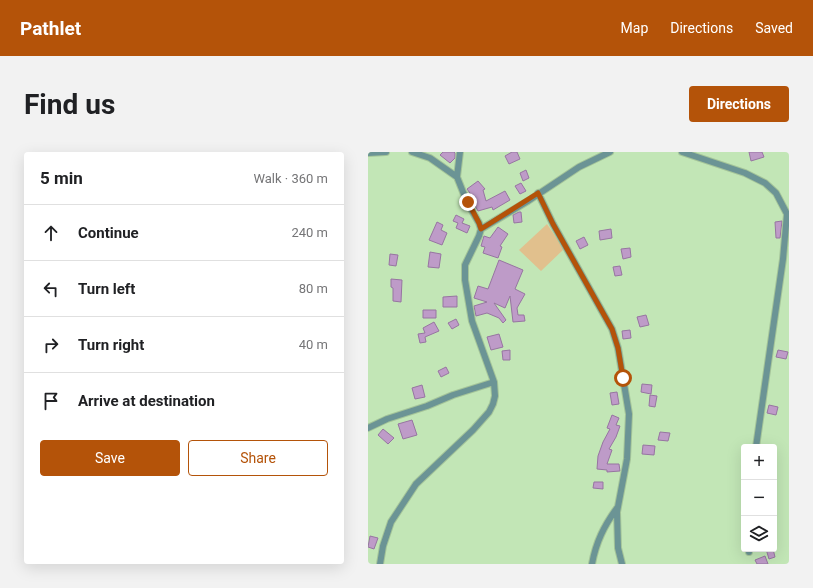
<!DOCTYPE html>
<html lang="en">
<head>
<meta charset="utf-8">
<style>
	body { margin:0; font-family:Roboto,sans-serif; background:#f2f2f2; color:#202124 }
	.controls { position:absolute; right:12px; bottom:12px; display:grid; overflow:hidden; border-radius:4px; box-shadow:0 4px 16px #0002 }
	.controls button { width:36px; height:36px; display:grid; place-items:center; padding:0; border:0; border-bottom:1px solid #e0e0e0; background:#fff; color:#202124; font:20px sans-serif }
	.stop { position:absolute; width:12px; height:12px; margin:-9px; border:3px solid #b45309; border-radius:50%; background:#fff }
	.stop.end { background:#b45309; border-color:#fff; box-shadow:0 1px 4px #0008 }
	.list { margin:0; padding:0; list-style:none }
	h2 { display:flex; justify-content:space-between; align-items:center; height:52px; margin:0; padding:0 16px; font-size:17px }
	h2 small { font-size:13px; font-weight:400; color:#757577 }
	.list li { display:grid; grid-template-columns:26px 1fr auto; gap:12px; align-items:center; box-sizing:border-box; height:56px; padding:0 16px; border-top:1px solid #e0e0e0 }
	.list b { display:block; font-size:15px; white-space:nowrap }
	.list em { font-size:13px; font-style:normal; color:#757577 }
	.actions { display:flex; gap:8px; padding:12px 16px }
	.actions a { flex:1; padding:9px 0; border:1px solid #b45309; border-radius:4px; text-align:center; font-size:14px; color:#b45309 }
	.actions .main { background:#b45309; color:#fff }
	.icon { flex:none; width:22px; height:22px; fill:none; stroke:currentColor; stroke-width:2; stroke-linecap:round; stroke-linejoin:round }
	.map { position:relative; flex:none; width:421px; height:412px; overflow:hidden; border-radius:4px }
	header { display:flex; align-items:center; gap:24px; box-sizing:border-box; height:56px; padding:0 20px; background:#b45309; color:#fff }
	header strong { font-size:19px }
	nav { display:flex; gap:22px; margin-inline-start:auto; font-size:14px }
	.intro { display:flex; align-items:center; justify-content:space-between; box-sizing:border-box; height:96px; padding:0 24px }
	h1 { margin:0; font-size:28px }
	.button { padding:10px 18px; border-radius:4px; background:#b45309; color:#fff; font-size:14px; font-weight:700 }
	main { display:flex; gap:24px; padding:0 24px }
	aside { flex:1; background:#fff; border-radius:4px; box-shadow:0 4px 16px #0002 }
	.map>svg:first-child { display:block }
	.green { fill:#e1c08d }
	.building { fill:#be9bc8; stroke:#9775a1 }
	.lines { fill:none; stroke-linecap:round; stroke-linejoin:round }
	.minor-casing { stroke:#a4c499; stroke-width:8 }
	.minor { stroke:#6b9495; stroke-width:6 }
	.route { stroke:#b45309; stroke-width:5 }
</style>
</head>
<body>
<header>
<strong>Pathlet</strong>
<nav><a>Map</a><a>Directions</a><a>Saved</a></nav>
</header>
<div class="intro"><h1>Find us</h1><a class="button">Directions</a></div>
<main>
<aside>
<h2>5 min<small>Walk · 360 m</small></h2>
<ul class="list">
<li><svg class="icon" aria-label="ahead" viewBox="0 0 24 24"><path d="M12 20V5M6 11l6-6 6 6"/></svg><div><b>Continue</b></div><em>240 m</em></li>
<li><svg class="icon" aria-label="left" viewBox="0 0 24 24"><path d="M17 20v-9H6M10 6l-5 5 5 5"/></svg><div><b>Turn left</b></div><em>80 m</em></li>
<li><svg class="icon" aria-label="right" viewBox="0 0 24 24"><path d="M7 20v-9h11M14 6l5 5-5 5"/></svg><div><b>Turn right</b></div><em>40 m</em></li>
<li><svg class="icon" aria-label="arrive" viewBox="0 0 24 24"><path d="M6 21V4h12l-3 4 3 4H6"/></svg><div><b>Arrive at destination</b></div></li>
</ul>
<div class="actions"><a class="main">Save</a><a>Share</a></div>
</aside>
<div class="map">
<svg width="421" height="412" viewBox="0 0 421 412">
	<rect width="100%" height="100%" fill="#c2e6b6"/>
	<path class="green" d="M179,72l17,25 -23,22 -22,-21z"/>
	<path class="building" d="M75,0h11l1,1v5l-5,5 -10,-8z
		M144,0h5l3,7 -11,5 -4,-8z
		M381,0h13l2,5 -13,4z
		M158,18l3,8 -6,3 -3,-8z
		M110,29l7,8 -2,1 3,11 19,-10 5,9 -17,10 -1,-3 -14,4 -6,-11h3l-8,-11z
		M153,31l5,8 -6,3 -5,-8z
		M151,60h2l1,10 -8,1 -1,-8z
		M88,63l8,4 -2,4 8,3 -3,7 -11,-5 2,-5 -5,-2z
		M414,69l-2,17h-4l-1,-16z
		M69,70l6,3 -2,5 6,3 -5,12 -13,-5z
		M130,75l10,7 -8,12 2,1 -4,11 -15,-5 2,-6 -4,-1 3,-10 6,2z
		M243,77l1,9 -12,2 -1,-9z
		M216,85l4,8 -8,4 -4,-8z
		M262,96l1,9 -8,2 -2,-10z
		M62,100l11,2 -2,14 -11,-1z
		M22,102l8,1 -2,11 -7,-1z
		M131,108l24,10 -8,19 10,5 -8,14 1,7h6l1,6 -12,1 -3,-26 -5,12 -11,-5 12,17 -3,3 -4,-5 -12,-5 -11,3 -2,-10 13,-4 -13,-4 4,-12 10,3z
		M252,114l2,9 -7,1 -2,-9z
		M23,127l11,1 -1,22 -8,-1v-13l-2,-1z
		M89,144v11h-14v-10z
		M55,158h13v8h-13z
		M278,163l3,10 -9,2 -3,-10z
		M88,167l3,6 -7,4 -4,-6z
		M66,170l5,9 -14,6 1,5 -6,1 -2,-9 7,-1 -2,-5z
		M262,178l1,8 -8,1 -1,-8z
		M131,182l4,13 -12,3 -4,-13z
		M142,198v10h-7l-1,-9z
		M410,198l10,2 -2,7 -10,-2z
		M78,215l3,6 -8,4 -3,-6z
		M274,232l10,1 -1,9 -10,-2z
		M54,233l3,12 -10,2 -3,-11z
		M249,240l2,12 -7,1 -2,-12z
		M282,243l7,1 -2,11 -6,-1z
		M401,253l9,2 -2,8 -9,-2z
		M244,263l7,3 -3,7 4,1 -4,11 -7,12 3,1 -5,14h12l1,7 -13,1v-2l-10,-1 1,-13 5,-14 7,-13 -3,-1z
		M44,268l5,15 -14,4 -5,-15z
		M15,277l11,9 -6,6 -10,-9z
		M292,280l10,1 -2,8 -10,-1z
		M275,293l12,1 -1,9 -12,-1z
		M226,330h9v7l-10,-1z
		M2,384l8,2 -4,11 -6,-2z
		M398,397h7l2,8 -6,2z
		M397,404l3,8h-11l-2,-4z"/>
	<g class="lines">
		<g class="minor-casing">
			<path id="minor" d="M44,0l18,6 27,19
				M314,0l63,21 20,10 11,10 11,21 -4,45 -27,188
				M0,1l18,-1
				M170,41l15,31 59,105 6,19 11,66 -2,45 -10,53 1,36 4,16
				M113,77l47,-28 51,-34 31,-15
				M0,276l19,-9 40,-13 26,-11 41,-13
				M381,400v-3
				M12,412l3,-18 8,-24 25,-38 57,-54 16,-18 4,-8 2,-8 -1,-14 -22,-61 -7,-41v-15l14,-29 2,-7 -2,-6 -12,-21 -10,-25 3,-25
				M224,412c4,-22 12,-38 25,-56"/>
		</g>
		<use href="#minor" class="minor"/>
	</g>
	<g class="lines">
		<path class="route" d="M100,50l11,21 2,6 57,-36 15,31 59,105 6,19 5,30"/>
	</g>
</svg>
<div class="controls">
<button>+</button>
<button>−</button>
<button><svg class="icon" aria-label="layers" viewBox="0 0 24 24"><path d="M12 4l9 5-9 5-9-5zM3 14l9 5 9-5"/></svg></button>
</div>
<div class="stop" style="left:255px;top:226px"></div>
<div class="stop end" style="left:100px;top:50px"></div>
</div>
</main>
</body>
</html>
